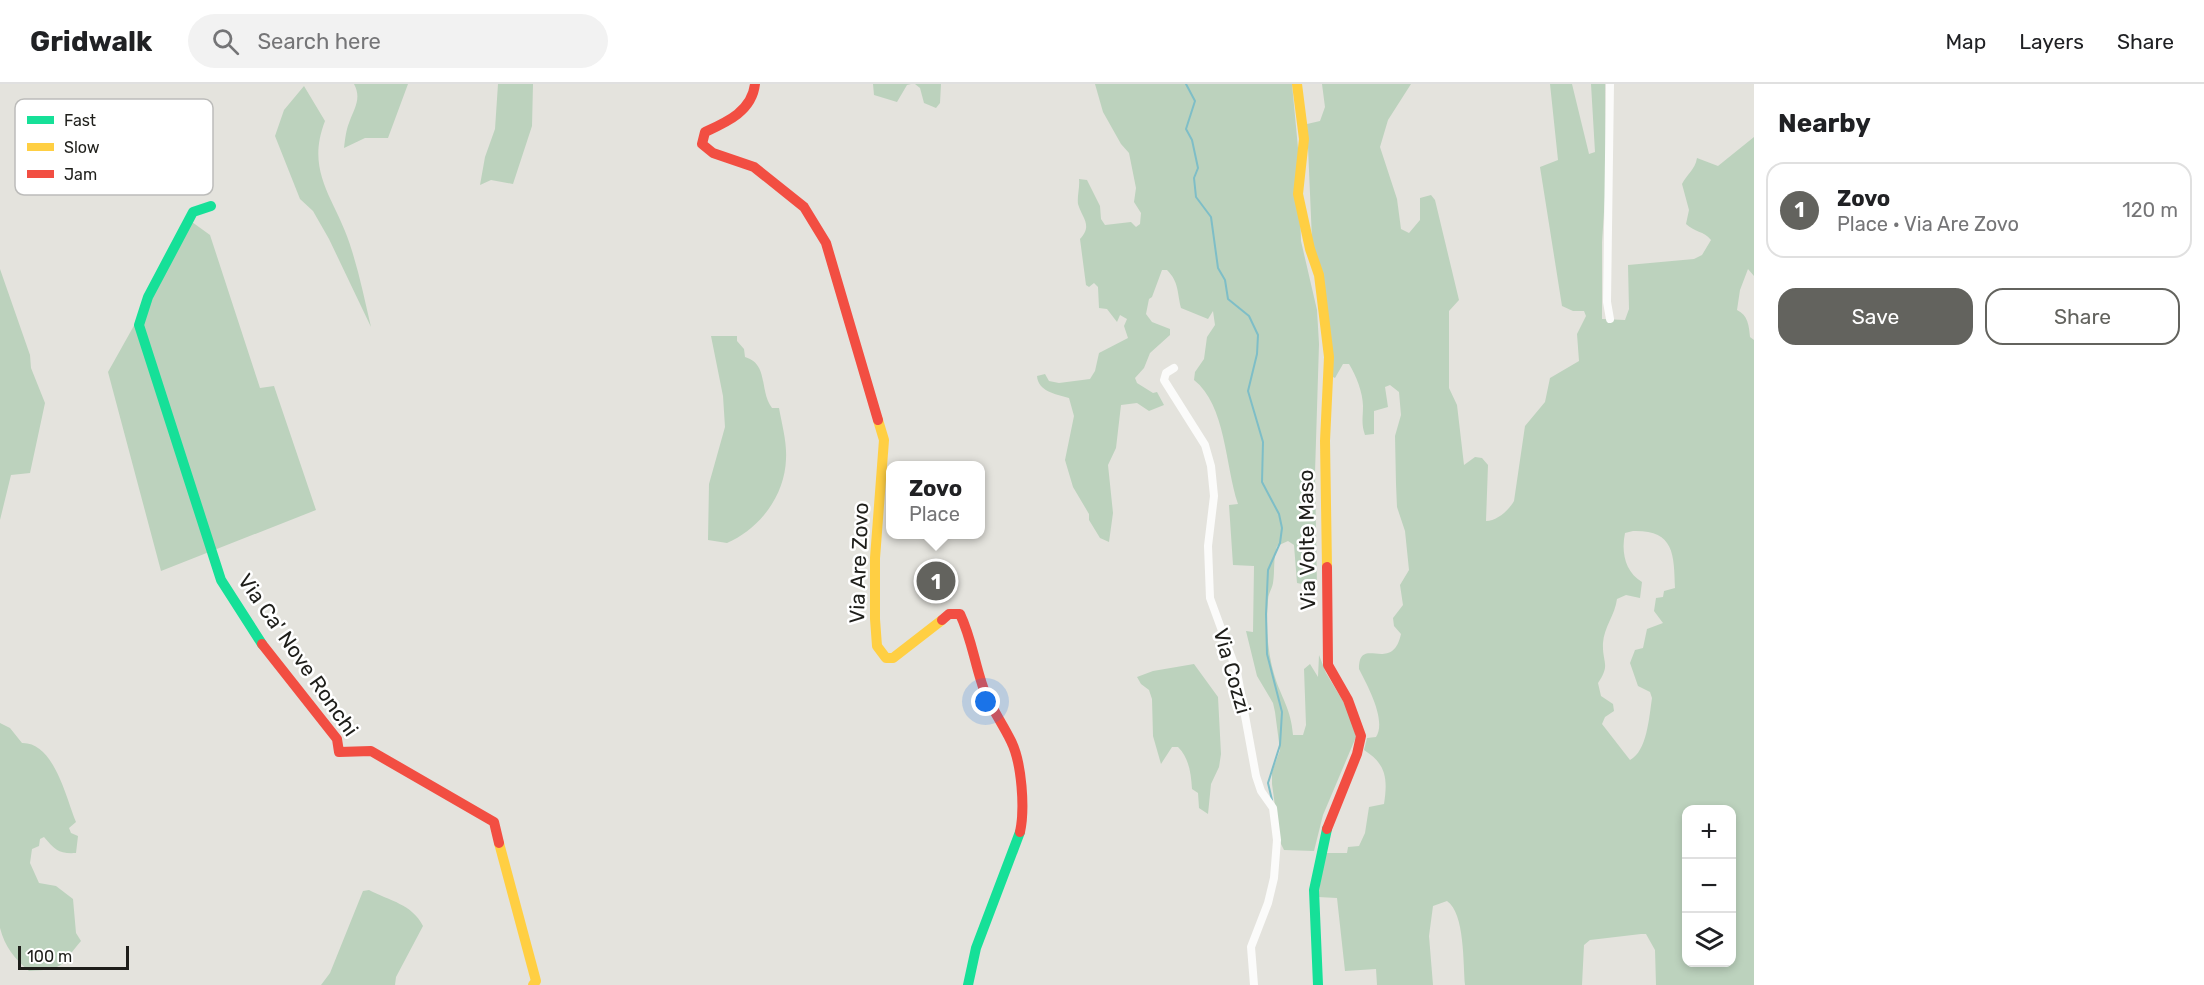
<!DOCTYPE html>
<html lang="en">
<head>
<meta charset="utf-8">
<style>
	body { margin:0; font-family:Rubik,sans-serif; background:#f2f2f2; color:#202124 }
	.controls { position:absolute; right:18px; bottom:18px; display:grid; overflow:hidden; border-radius:12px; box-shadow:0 3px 9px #0003 }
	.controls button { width:54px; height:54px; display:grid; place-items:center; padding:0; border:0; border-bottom:2px solid #e0e0e0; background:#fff; color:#202124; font:30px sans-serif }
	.scale { position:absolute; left:18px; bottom:15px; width:111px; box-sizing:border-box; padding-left:6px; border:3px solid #1e1e1a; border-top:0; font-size:16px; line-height:21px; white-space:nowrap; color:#1e1e1a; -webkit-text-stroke:4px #fff; paint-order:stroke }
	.you { position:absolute; left:986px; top:618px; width:21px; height:21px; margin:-15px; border:4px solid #fff; border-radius:50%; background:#1a73e8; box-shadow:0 0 0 9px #1a73e833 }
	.badge { display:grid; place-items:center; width:39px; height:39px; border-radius:50%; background:#63635e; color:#fff; font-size:20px; font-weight:700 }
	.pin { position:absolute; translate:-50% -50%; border:3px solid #fff; box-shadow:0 2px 6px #0006 }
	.popup { position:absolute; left:886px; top:377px; width:99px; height:78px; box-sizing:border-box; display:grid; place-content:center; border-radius:12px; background:#fff; filter:drop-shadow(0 2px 4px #0005); font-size:20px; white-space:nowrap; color:#757577 }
	.popup b { font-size:22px; color:#202124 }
	.popup::after { content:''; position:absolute; left:50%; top:100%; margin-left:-12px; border:12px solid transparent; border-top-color:#fff }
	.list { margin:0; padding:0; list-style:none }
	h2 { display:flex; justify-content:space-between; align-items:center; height:78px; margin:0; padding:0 24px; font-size:26px }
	h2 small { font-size:20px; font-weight:400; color:#757577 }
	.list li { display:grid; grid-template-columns:39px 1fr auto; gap:18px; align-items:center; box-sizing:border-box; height:96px; margin:0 12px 12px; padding:0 12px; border:2px solid #e0e0e0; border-radius:18px }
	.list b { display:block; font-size:22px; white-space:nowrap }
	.list p { margin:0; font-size:20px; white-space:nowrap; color:#757577 }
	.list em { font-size:20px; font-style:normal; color:#757577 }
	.actions { display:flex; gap:12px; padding:18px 24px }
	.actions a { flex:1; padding:14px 0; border:2px solid #63635e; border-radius:18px; text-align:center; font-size:21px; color:#63635e }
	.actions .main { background:#63635e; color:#fff }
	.icon { flex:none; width:33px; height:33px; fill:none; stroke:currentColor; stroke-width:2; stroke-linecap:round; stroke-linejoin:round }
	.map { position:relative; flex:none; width:1754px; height:901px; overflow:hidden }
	header { display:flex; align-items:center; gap:36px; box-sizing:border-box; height:84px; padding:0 30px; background:#fff; border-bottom:2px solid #e0e0e0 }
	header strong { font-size:28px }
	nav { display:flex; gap:33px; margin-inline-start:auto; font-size:21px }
	.search { width:420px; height:54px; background:#f2f2f2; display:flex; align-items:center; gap:15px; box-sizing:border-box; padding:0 21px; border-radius:33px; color:#757577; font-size:22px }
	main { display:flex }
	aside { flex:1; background:#fff }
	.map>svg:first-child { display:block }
	.green { fill:#bcd2bd; fill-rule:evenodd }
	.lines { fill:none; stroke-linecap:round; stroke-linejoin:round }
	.stream { stroke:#7ebec7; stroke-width:2 }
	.street { stroke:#fbfbfa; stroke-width:8 }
	.fast { stroke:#16e098; stroke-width:10 }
	.slow { stroke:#ffcf43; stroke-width:10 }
	.jam { stroke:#f24e42; stroke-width:10 }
	.labels { text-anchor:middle; stroke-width:5; stroke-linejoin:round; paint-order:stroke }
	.street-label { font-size:21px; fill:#1e1e1a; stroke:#fff }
	.key { fill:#fff; stroke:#bcbcba; stroke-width:1.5 }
	.key-label { font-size:16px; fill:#1e1e1a }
</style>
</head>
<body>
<header>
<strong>Gridwalk</strong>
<div class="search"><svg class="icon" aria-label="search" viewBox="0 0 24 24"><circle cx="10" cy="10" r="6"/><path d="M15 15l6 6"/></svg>Search here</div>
<nav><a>Map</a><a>Layers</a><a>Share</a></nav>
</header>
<main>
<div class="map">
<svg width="1754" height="901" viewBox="0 0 1754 901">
	<rect width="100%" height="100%" fill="#e4e3dd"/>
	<path class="green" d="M354,0h54l-20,54h-23l-21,10c1,-8 2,-18 5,-25 5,-15 13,-24 5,-39z
		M498,0h35l-1,42 -19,58 -22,-4 -11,5 5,-28 10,-28z
		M873,0h38l-4,1 -10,17 -23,-7z
		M915,0h26l-1,19 -4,5 -12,-5 -4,-15z
		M1095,0h197l6,64 3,93 16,69 2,34 -4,129 2,114 -20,-4 -3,-38 -6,-4 -11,5c-4,13 -2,25 -4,37 -1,6 -5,11 -5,17 -2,25 -1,50 6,74 7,24 17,34 19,61h10l3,-10 -2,-56 6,-5 8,13 1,-22 7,18 23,38 7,26 -33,78 -9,36 -30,-1 -4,-8 -8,-58v-12l8,-22 -5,-38 -2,-9 -16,-27 -11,-45 7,1 1,-66 -21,-1 -4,-60 9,-1c-13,-39 -12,-99 -44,-124l1,-8 9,-13 3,-22 8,-12 -2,-14 -5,8 -27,-11c-4,-16 -2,-26 -14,-38h-5l-10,27 -3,2 -3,15 6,8 18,7v6l-20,18 -6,15 -9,10 2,5 16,10 4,-1 7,13 -15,6 -12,-8 -16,2 -5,43 -8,17 5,48 -4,29 -9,-4 -11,-18v-6l-16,-27 -8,-27 9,-44 -5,-18c-14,-4 -31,-7 -32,-22l8,-2 4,7 10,2 31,-4 5,-8 4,-18 29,-15 -4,-12 3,-7 -7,-4 -3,7 -10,-13 -8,-1 -1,-21 -4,-4 -5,4 -3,-2 -6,-46c13,-14 2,-21 -2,-35 -1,-8 2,-17 1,-25l8,1 13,26 1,13 4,6 26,-3 5,5 4,-3 1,-11 -7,-11 2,-14 -7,-35 -8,-9 -18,-32z
		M1322,0h89l-23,36 -8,27 17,52 4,30 8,4 11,-13v-22l11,-3 4,5 24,100 -10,11v77l8,17 7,60 11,-8 7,1 6,7 -2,56c11,0 23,-11 28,-20l11,-75 20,-24 5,-24 29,-17 -2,-27 9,-18 -2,-5h-11l-11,-5 -22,-139 18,-7 -8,-76h22l17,70 6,-2 -4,-68h14l1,98 -4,60v77l23,1 4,-11 -1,-44 66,-6 8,-4 9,-15c-7,-9 -17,-8 -25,-16l3,-14 -7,-26c5,-10 13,-14 15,-26l21,8 36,-29v139l-6,-7 -8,21 -3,20c11,5 12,16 13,27l4,3v645h-98l-1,-35 -9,-16h-5l-51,6 -6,5 -2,40h-117c-2,-21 0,-72 -18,-84l-14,5 -4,30 4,49h-56l-1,-16 -31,2 -8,-73 -19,-1 7,-44h22l1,-6 11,-1 6,-13 4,-26 15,-3c4,-26 2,-40 -20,-54l3,-12 9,-1c11,-17 -9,-52 -17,-68 0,-35 33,6 42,-35l-7,-8 -1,-8 10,-13 -3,-20 9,-15 -4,-39 -8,-24 -1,-23 -1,-48 6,-21 -2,-23 -9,-7 -5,2 3,20 -14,4v23l-9,1c-4,-11 -2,-18 -2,-29 0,-13 -7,-31 -14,-42h-6l-8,14 -6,-3 -17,-135 -5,-116 13,-3 5,-14zM1633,447c41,-1 41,22 42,57l-11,3 -1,6 -7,1 -2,13 9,12 -16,6 -4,19 -8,2 -5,13 8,23 12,6 2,6c-3,20 -5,53 -22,62l-28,-36 3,-7 9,-6 -1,-7 -12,-8 -3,-13c13,-19 4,-20 5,-40 1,-16 12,-28 14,-44l9,-4 14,3 2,-16c-17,-10 -21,-30 -17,-49zM1686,726h46v152h-46z
		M304,2l21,35c-21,54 13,80 27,130 8,25 13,51 19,76l-42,-88 -16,-28 -13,-12 -25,-63 9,-26z
		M192,138l18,13 50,153 14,-2 42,124 -155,61 -53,-199z
		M0,185l30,86 1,13 14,35 -15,70 -19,2 -11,45z
		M711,252h26v5l7,8 1,8c24,7 14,34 27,51h7c3,17 8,34 7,51 -1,36 -26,70 -59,84l-19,-3 1,-56 16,-57 -2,-31z
		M1194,580l24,33 3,57 -2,13 -8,17 -3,30 -9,-6 -1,-15 -6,-4c-1,-16 -3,-31 -14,-42h-6l-11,17 -8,-28 -1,-37 -3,-9 -8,-6 -4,-7 16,-6z
		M0,639l10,5 12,15c32,-1 44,55 54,79l-7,6 2,5 7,3 -2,17c-17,1 -21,-3 -32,-16l-4,2 -1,7 -7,3 -2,14 9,20 17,3 17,13 3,34 5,8c-22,25 -14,28 -52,30 -15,-13 -24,-24 -29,-43z
		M369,806c21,11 43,14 54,36l-27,51 -1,8h-74l9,-12 33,-82z"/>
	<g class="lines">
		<path class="stream" d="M1186,0l9,17 -9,28 6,11 6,28 -4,10 2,19 15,20 7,51 7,12 3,19 21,17 9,19 -1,19 -9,37 15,51 -1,40 17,32 3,14 -2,15 -12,27 -2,44 1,40 15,58 -2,33 -12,38 4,17"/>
		<path class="street" d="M1610,0l-3,218 3,17
			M1174,284l-8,5 -2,7 41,65 6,21 3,30 -6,50 2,52 27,74 19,104 5,15 12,17 4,32 -3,38 -6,25 -17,44 3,38"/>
		<path class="fast" d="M211,122l-18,6 -45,85 -9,28 82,255 41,64
			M968,901l8,-37 44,-116
			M1318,901l-4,-95 13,-61"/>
		<path class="slow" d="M1297,0l7,55 -6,55 12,55 9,26 10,82 -4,84 2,126
			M878,336l6,20 -9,118v61l2,27 9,12h7l49,-38
			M499,759l37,138 -3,4"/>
		<path class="jam" d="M755,0c-3,27 -28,38 -50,48l-3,12 11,9 41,14 50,40 22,36 52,177
			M942,536l7,-6h11c11,23 14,46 22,70 6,20 20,38 29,57 11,22 14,68 9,91
			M262,560l75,95 2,13 32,-1 123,71 5,21
			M1327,745l30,-75 4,-18 -13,-36 -20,-35 -1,-98"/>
	</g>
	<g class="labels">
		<g class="street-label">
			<text transform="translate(1307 456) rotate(-91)" y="7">Via Volte Maso</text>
			<text transform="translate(859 479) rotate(-88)" y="7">Via Are Zovo</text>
			<text transform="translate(298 571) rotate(55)" y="7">Via Ca' Nove Ronchi</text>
			<text transform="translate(1232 587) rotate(74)" y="7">Via Cozzi</text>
		</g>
	</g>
	<rect x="15" y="15" width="198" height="96" rx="9" class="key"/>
	<rect x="27" y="32" width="27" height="8" fill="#16e098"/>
	<rect x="27" y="59" width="27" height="8" fill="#ffcf43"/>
	<rect x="27" y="86" width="27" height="8" fill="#f24e42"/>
	<g class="key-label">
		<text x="64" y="42">Fast</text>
		<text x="64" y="69">Slow</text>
		<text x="64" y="96">Jam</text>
	</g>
</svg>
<div class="controls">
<button>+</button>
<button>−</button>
<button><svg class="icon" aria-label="layers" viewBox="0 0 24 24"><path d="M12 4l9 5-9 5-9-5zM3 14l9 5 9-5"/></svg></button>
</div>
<div class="scale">100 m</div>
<div class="you"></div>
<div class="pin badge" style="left:936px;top:497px">1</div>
<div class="popup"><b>Zovo</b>Place</div>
</div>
<aside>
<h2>Nearby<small></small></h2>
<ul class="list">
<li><span class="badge">1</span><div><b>Zovo</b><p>Place · Via Are Zovo</p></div><em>120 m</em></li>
</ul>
<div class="actions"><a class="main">Save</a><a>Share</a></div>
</aside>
</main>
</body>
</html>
